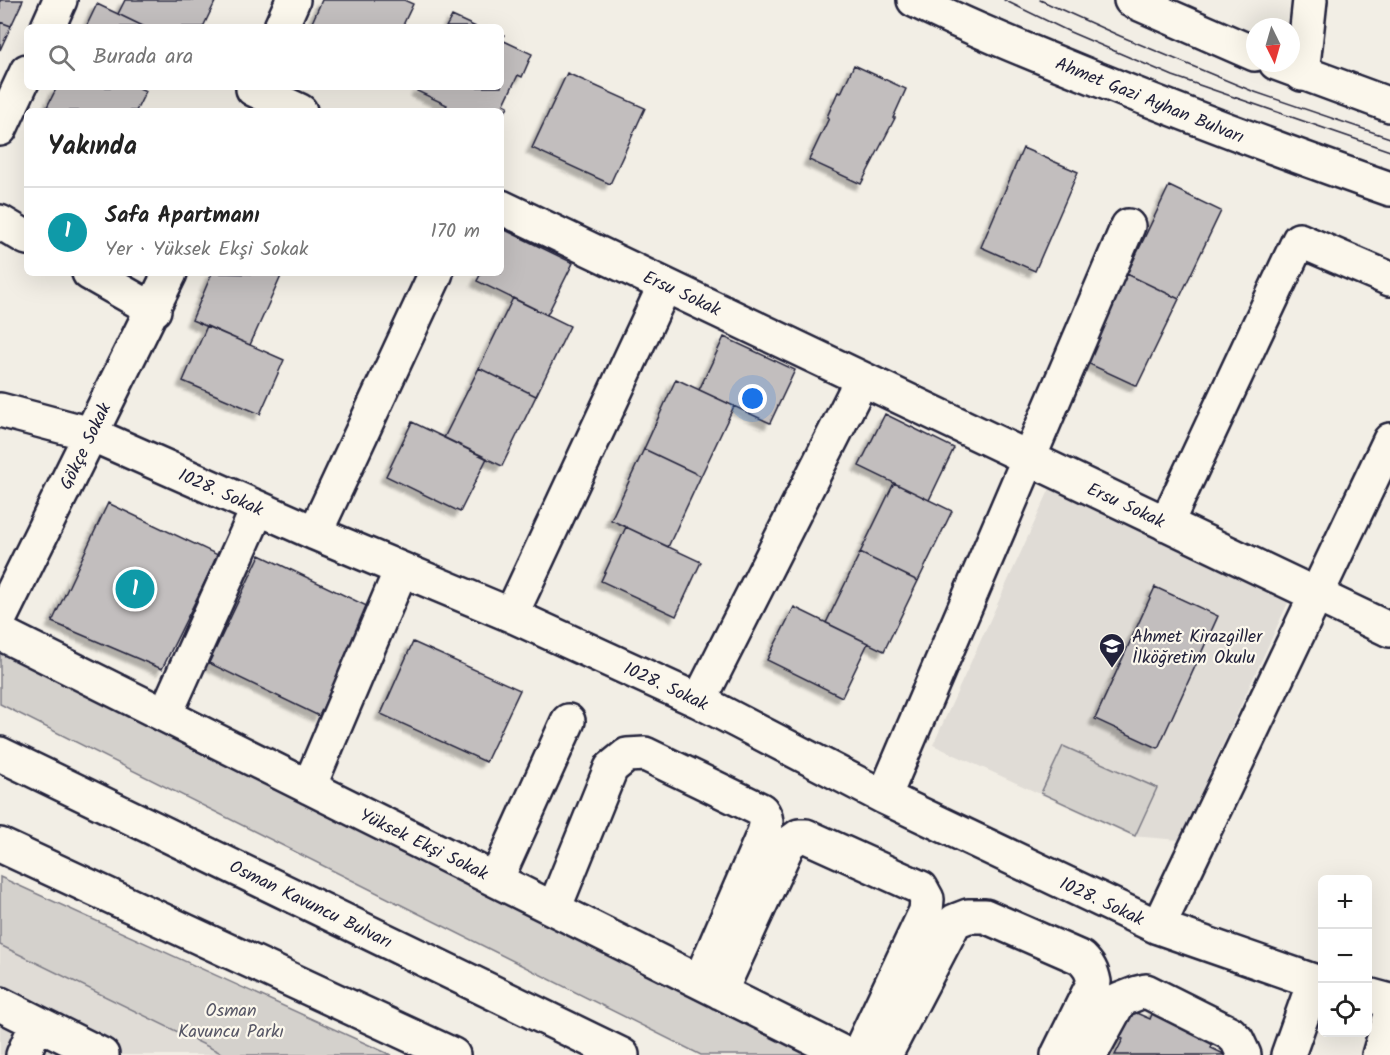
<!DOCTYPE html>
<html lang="tr">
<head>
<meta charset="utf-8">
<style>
	body { margin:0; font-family:Kalam,sans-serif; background:#f2f2f2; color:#222 }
	.controls { position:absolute; right:18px; bottom:18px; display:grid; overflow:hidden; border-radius:9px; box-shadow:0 6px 24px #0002 }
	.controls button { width:54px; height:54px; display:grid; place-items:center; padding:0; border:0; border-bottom:2px solid #e0e0e0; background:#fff; color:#222; font:30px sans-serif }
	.compass { position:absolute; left:1246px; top:18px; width:54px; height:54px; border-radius:50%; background:#fff; box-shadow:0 6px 24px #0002; rotate:175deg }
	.you { position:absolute; left:753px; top:399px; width:21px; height:21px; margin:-15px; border:4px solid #fff; border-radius:50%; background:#1a73e8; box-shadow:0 0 0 9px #1a73e833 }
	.badge { display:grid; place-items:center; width:39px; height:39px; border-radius:50%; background:#7c3aed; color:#fff; font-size:20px; font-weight:700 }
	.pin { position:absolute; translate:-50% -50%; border:3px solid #fff; box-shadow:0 2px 6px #0006 }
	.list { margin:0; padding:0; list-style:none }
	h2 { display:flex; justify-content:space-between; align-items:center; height:78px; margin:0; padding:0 24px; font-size:26px }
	h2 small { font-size:20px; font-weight:400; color:#767676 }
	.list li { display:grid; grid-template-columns:39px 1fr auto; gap:18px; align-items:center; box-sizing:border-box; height:90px; padding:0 24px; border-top:2px solid #e0e0e0 }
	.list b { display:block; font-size:22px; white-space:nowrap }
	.list p { margin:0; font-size:20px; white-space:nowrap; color:#767676 }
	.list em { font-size:20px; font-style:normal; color:#767676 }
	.icon { flex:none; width:33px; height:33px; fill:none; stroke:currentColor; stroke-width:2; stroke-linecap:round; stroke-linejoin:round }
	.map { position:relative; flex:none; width:1390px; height:1055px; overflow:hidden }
	.search { position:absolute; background:#fff; box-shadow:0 6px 24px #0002; left:24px; top:24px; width:480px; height:66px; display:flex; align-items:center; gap:15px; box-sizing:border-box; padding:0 21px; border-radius:9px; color:#767676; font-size:22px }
	.panel { position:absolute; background:#fff; box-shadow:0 6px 24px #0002; left:24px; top:108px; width:480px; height:168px; border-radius:9px }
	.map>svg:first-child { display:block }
	.built { fill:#e0dcd6 }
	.green { fill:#d4d1cc; stroke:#7b7a84; stroke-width:1.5 }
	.building { fill:#c2bebe; stroke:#22223b; stroke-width:1.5; filter:url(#shadow) }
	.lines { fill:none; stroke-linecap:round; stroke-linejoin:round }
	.minor-casing { stroke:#22223b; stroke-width:38 }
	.major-casing { stroke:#22223b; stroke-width:38 }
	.highway-casing { stroke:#22223b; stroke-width:38 }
	.minor { stroke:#fbf7ec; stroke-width:33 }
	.major { stroke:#fbf7ec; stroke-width:33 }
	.highway { stroke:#fbf7ec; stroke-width:33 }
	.tram { stroke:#22223b; stroke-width:1.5 }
	.labels { text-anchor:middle; stroke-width:4.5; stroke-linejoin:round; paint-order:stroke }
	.street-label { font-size:18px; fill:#22223b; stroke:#fbf7ec }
	.poi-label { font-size:18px; fill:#22223b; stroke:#fbf7ec; text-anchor:start }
	.park-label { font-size:18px; fill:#575766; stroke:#fbf7ec }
</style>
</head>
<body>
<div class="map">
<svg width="1390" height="1055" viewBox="0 0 1390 1055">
	<defs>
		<filter id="shadow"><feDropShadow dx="-5.5" dy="5.5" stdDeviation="1.5" flood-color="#0004"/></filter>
	</defs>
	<rect width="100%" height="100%" fill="#f2eee5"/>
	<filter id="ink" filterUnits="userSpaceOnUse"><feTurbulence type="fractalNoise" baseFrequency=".0167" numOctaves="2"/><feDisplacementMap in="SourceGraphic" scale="12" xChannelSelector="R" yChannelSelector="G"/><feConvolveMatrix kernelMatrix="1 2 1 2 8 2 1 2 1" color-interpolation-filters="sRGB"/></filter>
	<g filter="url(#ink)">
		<path class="built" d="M1052,484l240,110 -113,246 -47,-4 -199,-91z
			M0,927l278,128h-278z"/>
		<path class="green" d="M0,650l824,405h-123l-701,-351z
			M1063,746l94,42 -22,48 -94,-43z
			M0,877l391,178h-166l-225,-110z"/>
		<path class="building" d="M0,0h23l-12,26 -11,-4z
			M125,0h91l-13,27h-58l-27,-13z
			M322,0h82l9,4 -11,23h-92z
			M97,4l21,10 27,13h-59z
			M452,16l24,11h-30z
			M0,22l11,4 -11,24z
			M501,34l3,1 -2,5 30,14 -10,23 -4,-2 -14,29 4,2 -7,15v-10h-53l-4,-2 3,-4 -30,-14 2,-4h82z
			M854,65l52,24 -13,29h2l-34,66 -52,-24 20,-42 -2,-1 11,-25 3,1z
			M567,73l78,35 -35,76 -78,-36z
			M57,87h80l9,4 -10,20h-81l-8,-4z
			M1023,148l55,24 -43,99 -54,-24z
			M1169,186l52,25 -42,88 -52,-25z
			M503,229l70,34 -26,52 -70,-34 4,-8h20v-40z
			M212,273l70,1 -32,71 -58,-25z
			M1127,274l52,25 -42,87 -52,-24z
			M513,298l57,28 -34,70 -57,-28z
			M207,326l77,34 -24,54 -77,-33z
			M724,337l71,33 -25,53 -71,-33z
			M479,368l57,28 -34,70 -58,-28z
			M676,379l58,27 -33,70 -57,-27z
			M885,414l69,34 -25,52 -70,-34z
			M412,422l75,36 -27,54 -74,-36z
			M644,449l57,27 -33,71 -57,-27z
			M894,483l58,28 -34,70 -58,-28z
			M108,503l110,52 -56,114 -110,-47z
			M626,527l75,35 -25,54 -75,-35z
			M860,553l58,28 -34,70 -58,-28z
			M260,555l111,53 -52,108 -110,-53z
			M1155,587l63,29 -60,132 -63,-29z
			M794,607l74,36 -26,54 -75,-37z
			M413,642l107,48 -34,72 -105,-48z
			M1125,1008l25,11 4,-10 62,29 -5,10 15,7h-111l8,-16 -11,-5z"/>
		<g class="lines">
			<g class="minor-casing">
				<path id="minor" d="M48,27l12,-27
					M281,27l12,-27
					M1302,74l8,-74
					M253,89l47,22
					M0,129l27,-58
					M501,207l889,423
					M0,222l27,16
					M89,273l65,37
					M0,410l91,24 224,99 196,82 188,86 185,96 274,130 164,57
					M1166,524l133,-284 91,39
					M315,533l121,-260
					M511,615l154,-330
					M0,618l170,-345
					M0,633l847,422
					M699,701l163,-322
					M165,715l93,-207
					M309,787l92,-217
					M884,797l244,-571
					M496,880l72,-159
					M554,909l57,-141 16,-13 18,-1 116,56c6,8 6,14 3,23l-64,148
					M1158,927l232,-487
					M720,992l68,-148 11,-8h7l115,52 6,11 -1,12 -68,144
					M1368,995l22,6
					M0,1004l102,51
					M23,1055l14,-32
					M885,1055l70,-134 13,-5h17l96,42c8,8 11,13 13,24l-36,73
					M1090,1055l30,-55 18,-7 8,-2 84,42 7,7 7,15
					M1288,1055l26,-73
					M1379,1055l11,-37"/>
			</g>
			<g class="major-casing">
				<path id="major" d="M914,0c54,27 111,50 168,73 102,41 204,80 308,116
					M1131,0l124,54
					M1276,63l114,42"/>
			</g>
			<g class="highway-casing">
				<path id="highway" d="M0,754l622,301
					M0,845l453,210"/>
			</g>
			<use href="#minor" class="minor"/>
			<use href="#major" class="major"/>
			<use href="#highway" class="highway"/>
			<path class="tram" d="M1004,0l66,32 103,44 217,75
				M1040,0l80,36 132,55 138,47"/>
		</g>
	</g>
	<defs>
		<g id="school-pin" transform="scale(1.35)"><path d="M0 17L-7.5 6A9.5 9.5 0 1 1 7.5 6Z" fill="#22223b" stroke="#fbf7ec"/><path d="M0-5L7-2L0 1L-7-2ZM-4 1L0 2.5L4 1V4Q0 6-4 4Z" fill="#fff"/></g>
	</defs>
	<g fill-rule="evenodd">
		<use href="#school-pin" x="1112" y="646"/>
	</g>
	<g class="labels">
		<g class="street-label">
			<text transform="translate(1150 100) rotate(22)" y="6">Ahmet Gazi Ayhan Bulvarı</text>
			<text transform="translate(682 293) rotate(25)" y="6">Ersu Sokak</text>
			<text transform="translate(85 446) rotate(-64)" y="6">Gökçe Sokak</text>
			<text transform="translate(221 492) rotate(24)" y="6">1028. Sokak</text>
			<text transform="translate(1126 505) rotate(25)" y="6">Ersu Sokak</text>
			<text transform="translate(666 686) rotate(25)" y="6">1028. Sokak</text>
			<text transform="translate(424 844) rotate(26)" y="6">Yüksek Ekşi Sokak</text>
			<text transform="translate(1102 901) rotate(25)" y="6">1028. Sokak</text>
			<text transform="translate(311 904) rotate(26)" y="6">Osman Kavuncu Bulvarı</text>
		</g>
		<g class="poi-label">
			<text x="1132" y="642">Ahmet Kirazgiller<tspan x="1132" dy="21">İlköğretim Okulu</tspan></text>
		</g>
		<g class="park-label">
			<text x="231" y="1016">Osman<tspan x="231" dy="21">Kavuncu Parkı</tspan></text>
		</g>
	</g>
</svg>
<div class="controls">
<button>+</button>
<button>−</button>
<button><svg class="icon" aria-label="locate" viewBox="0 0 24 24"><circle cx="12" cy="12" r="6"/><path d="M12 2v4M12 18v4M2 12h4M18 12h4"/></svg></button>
</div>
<svg class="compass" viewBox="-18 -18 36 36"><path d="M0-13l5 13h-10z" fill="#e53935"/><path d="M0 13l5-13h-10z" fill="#767676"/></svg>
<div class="you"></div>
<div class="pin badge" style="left:135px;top:589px;background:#0f9aa8">1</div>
<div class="search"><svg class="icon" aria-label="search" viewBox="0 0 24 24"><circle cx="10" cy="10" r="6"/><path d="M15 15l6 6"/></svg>Burada ara</div>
<section class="panel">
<h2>Yakında<small></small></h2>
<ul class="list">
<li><span class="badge" style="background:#0f9aa8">1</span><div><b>Safa Apartmanı</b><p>Yer · Yüksek Ekşi Sokak</p></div><em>170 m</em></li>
</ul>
</section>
</div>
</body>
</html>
